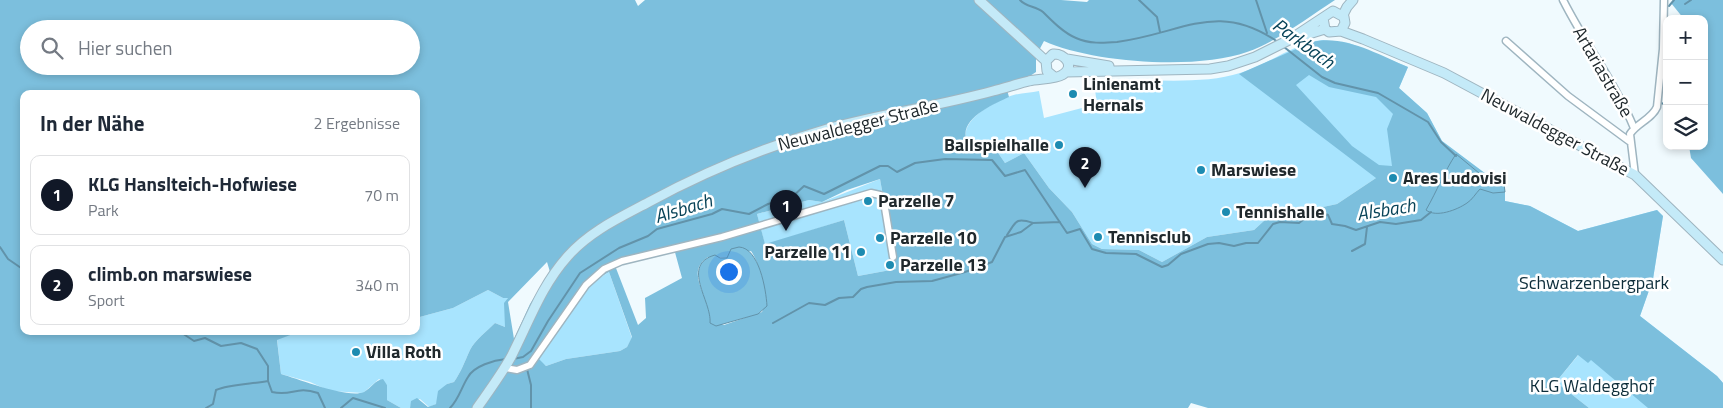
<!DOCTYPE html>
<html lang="de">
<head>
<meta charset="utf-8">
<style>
	body { margin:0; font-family:"Titillium Web",sans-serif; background:#f6f6f7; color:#1f2937 }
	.controls { position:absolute; right:15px; top:15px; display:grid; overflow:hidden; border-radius:10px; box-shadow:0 2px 8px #0003 }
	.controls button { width:45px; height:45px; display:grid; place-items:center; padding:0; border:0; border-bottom:1px solid #e0e1e3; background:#fff; color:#1f2937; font:25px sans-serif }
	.you { position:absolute; left:728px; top:271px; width:18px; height:18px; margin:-12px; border:4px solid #fff; border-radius:50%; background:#1a73e8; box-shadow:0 0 0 8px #1a73e833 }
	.badge { display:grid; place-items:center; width:32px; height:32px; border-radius:50%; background:#111827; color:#fff; font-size:16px; font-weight:700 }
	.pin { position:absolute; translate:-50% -41px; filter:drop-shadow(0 1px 2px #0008) }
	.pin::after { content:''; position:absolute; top:26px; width:18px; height:15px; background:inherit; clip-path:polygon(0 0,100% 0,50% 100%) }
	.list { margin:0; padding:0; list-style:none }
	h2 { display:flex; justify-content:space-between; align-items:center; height:65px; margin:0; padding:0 20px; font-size:21px }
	h2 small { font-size:16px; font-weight:400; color:#747a83 }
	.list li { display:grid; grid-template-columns:32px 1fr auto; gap:15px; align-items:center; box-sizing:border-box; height:80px; margin:0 10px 10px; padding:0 10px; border:1px solid #e0e1e3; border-radius:10px }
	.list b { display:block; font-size:19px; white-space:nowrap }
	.list p { margin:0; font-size:16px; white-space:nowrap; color:#747a83 }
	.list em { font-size:16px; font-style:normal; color:#747a83 }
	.icon { flex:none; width:28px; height:28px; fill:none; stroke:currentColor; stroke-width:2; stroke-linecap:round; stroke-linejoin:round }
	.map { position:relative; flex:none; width:1723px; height:408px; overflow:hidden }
	.search { position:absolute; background:#fff; box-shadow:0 2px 8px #0003; left:20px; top:20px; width:400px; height:55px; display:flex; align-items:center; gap:12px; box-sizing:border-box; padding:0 18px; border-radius:28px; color:#747a83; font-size:19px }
	.panel { position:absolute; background:#fff; box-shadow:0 2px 8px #0003; left:20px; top:90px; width:400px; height:245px; border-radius:10px }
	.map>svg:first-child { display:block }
	.green { fill:#a8e4fe }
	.forest { fill:#7cbfdd; fill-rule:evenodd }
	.water { fill:#7ec1df; stroke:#6293aa }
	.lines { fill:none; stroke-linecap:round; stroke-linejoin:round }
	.stream { stroke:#6293aa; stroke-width:2 }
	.street-casing { stroke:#9fb5c0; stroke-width:9 }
	.secondary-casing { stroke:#9fb5c0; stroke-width:11 }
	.street { stroke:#fff; stroke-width:6 }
	.secondary { stroke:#c4eaf8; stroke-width:9 }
	.poi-dot { fill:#1d8bb1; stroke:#fff; stroke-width:2 }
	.labels { text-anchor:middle; stroke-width:5; stroke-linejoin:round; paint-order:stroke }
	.street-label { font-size:18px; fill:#20292d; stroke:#fff }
	.poi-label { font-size:18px; font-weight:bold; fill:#20292d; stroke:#fff; text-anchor:start }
	.park-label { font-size:18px; fill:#0d2d3a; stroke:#fff }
	.water-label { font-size:19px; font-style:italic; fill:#084358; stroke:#fff }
</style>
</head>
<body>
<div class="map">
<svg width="1723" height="408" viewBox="0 0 1723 408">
	<rect width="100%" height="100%" fill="#f0fafe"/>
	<path class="green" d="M1322,40l27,3 59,24 -9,21 28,25 15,28 52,39 11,3v18l25,5 48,25 79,-21 6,6 -10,63 -13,37 77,60 6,7v25h-134l-33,-26 29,-35 -209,-169 -39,26 -71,15 -12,11 -47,7 -45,25 -23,-12 -37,-1 -10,-5 -20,-32 -23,-24 -25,-35 -19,10 -13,-19 -16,3 -10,-9c-4,-19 27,-35 42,-41 9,-4 21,-4 31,-6l5,27 53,-14 -3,-21 5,-1v-2c43,-2 101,6 141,-7 27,-8 55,-30 82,-33z
		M880,179l16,90 -38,7 -14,-56 -79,25 -8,-31 52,-14 13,2z
		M609,272l23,66 -5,9 -7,4 -54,8 -20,7 -8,-6c20,-30 39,-70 71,-88z
		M488,290l15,8 5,-1 -3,30 -10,-4c-8,8 -20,17 -25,27 -5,11 -9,22 -16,32l-7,2 -11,20 -7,3 -9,-8 -8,2 -2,7h-9l-14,-8v-15l-8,-6 -16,14 -33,-2 -20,-9 -29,-8 -4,-35 24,-8h115v-13l37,-10z"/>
	<path class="forest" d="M0,0h635l3,6 7,-6h416l26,2 2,-2h246c-28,18 -57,41 -88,52 -50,18 -155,11 -203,-11l-8,15v16l-6,4 -25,7 4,14c-15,7 -48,21 -43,41l10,9 16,-3 13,19 19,-10 25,35 23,24 20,32 10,5 37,1 23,12 45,-25 47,-7 12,-11 71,-15 39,-26 -137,-104 73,-32c32,-8 67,13 96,25l-9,21 28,25 15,28 52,39 11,3v18l25,5 48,25 79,-21 6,6 -10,63 -13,37 77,60 6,7v25h-75l-57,-48 -3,3 -10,-8 -22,27 33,26h-381l-17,-5 -3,5h-778l1,-7 6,-3 11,9 8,-3 2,-13 9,-7 7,-2c7,-10 11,-21 16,-32 5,-10 17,-19 25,-27l10,4 -1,-24 4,-5h-5l-15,-8 -35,18 -37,10v-224h-392v237h277l-24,9 4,34c18,5 67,25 83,18 7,-4 11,-12 19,-13l4,6v15l14,8h-401zM29,29h382v37h-382zM1309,75l20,12 47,10 17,17 -6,15 5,37 -13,-1 -27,-19 -56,-61zM880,179l16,90 -38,7 -14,-56 -79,24 -8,-30 52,-14 13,2 25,-12zM673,245l9,33 -37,20 1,20 -8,7 -24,-62zM751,251c9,13 18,47 11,61l-38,13 -14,-4c4,-21 -28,-47 -2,-64l19,1zM547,262l3,10 -20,32 -16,35 -6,-37zM609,272l23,65 -5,10 -7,4 -54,8 -20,7 -7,-7 3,-6c19,-27 36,-65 67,-81z
		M1673,0h50v194l-32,-36 -2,-12h15v-104l3,-4 -3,-19h-20l-13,-16z"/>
	<path class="water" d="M1456,154l29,24 19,6 1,8 -12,1 -13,-4c-4,4 -8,11 -13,14 -10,7 -31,15 -41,7 11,-19 18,-38 30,-56z
		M739,247c20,1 27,42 28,59l-9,8 -42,12 -6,-3c2,-22 -30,-58 5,-68l5,3h7l4,-9z"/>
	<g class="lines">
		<path class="stream" d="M1020,0c6,7 16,6 23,12 10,10 21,21 33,26 13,6 27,5 41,4 67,-9 100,-42 161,0
			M1139,0l18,17 3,15
			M1256,0l11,33
			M1685,4l6,-4
			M1669,6l5,-6
			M1284,47l38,30 13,6 43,10 50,29 13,20 15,14
			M1661,103l6,2
			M1007,235c9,-13 8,-18 26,-12
			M0,247l8,12 16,11
			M1352,251l13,-7 2,-17
			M773,323l36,-20 16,2 14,-7 14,-1 8,-8 6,-2 29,-5 36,-1 33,-9 27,-10 13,-25 16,-5 12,-9 27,-1
			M179,331l15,10 11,-3 16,8 20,-3 16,6 11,17v15l4,11c21,5 23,-7 46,1l7,15
			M513,359l10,-2 8,-6 17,-30 32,-48 39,-25 29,-12 9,-7 55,-15 10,-5 27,5 19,-10 23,-6 13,-12 20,8 56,-28h8l9,6 18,-9 30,-4 47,1 13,16 20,-6 42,63 13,-4 12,20 14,4 30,1 26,13 6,-2 13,-11 27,-10 11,-1 15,3 12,-3h12l15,-19 7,-2 19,1 17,-13 12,5 4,9 13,2 11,4 24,-8 16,2 25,-4 10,-8
			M527,369l4,16v23
			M206,408l7,-4 3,-14c13,-6 36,-6 52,-9
			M341,408l12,-10 32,10
			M450,408c9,-9 11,-20 18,-31 6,-11 26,-17 38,-18"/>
		<g class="street-casing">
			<path id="street" d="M1563,0c22,44 52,82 71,128
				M1506,41l62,55 61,45
				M1635,175l-5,-41c7,-11 22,-15 27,-27l6,-58 1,-49
				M505,368l12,2 13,-5 56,-80 18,-16 18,-8 100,-24 149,-44 9,2 4,7 9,55"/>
		</g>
		<g class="secondary-casing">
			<path id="secondary" d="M979,0l67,61
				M1343,15l4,-8 6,-7
				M1323,18l2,11 4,3 12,-1 22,8 81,34 191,102 88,85
				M1296,38l29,-9
				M1067,59l42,7
				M1066,72l144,-3 18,-3 27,-9 34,-17 44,-29 11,6 1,6 -4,8
				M477,408c12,-17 24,-33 34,-51 18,-35 30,-71 57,-101 22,-25 53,-39 81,-54 57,-31 116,-55 178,-73 55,-15 111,-23 166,-38 12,-3 24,-7 36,-10 9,-2 27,-2 33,-6 14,-8 3,-22 -9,-21l-7,7 1,10 6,5"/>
		</g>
		<use href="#street" class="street"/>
		<use href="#secondary" class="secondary"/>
	</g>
	<g class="poi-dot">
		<circle cx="1073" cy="94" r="5"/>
		<circle cx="1059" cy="145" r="5"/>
		<circle cx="1201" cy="170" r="5"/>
		<circle cx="1393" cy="178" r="5"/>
		<circle cx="868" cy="201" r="5"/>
		<circle cx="1226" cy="212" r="5"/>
		<circle cx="1098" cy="237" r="5"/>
		<circle cx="880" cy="238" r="5"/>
		<circle cx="861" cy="252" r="5"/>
		<circle cx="890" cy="265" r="5"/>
		<circle cx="356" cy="352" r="5"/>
	</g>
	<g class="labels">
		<g class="street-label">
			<text transform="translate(1603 72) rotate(60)" y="6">Artariastraße</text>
			<text transform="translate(858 125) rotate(-14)" y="6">Neuwaldegger Straße</text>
			<text transform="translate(1555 132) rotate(28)" y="6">Neuwaldegger Straße</text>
		</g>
		<g class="poi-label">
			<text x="1083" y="90">Linienamt<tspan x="1083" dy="21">Hernals</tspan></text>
			<text x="1049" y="151" text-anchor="end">Ballspielhalle</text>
			<text x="1211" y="176">Marswiese</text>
			<text x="1403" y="184">Ares Ludovisi</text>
			<text x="878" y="207">Parzelle 7</text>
			<text x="1236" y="218">Tennishalle</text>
			<text x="1108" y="243">Tennisclub</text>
			<text x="890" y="244">Parzelle 10</text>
			<text x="851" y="258" text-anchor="end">Parzelle 11</text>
			<text x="900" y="271">Parzelle 13</text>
			<text x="366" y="358">Villa Roth</text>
		</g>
		<g class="park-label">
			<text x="1594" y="289">Schwarzenbergpark</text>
			<text x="1592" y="392">KLG Waldegghof</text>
		</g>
		<g class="water-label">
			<text transform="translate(1304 43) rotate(36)" y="7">Parkbach</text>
			<text transform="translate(683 208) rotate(-17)" y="7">Alsbach</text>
			<text transform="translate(1386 209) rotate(-9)" y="7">Alsbach</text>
		</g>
	</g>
</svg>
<div class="controls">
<button>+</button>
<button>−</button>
<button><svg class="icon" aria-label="layers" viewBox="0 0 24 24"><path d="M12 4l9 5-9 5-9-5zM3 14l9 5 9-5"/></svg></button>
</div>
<div class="you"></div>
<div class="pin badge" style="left:786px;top:231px">1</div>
<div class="pin badge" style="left:1085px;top:188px">2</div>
<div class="search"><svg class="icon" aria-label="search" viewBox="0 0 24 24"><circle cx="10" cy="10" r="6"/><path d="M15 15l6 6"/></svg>Hier suchen</div>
<section class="panel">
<h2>In der Nähe<small>2 Ergebnisse</small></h2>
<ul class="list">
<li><span class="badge">1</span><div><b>KLG Hanslteich-Hofwiese</b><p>Park</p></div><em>70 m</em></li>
<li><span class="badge">2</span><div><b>climb.on marswiese</b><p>Sport</p></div><em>340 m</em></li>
</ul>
</section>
</div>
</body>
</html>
